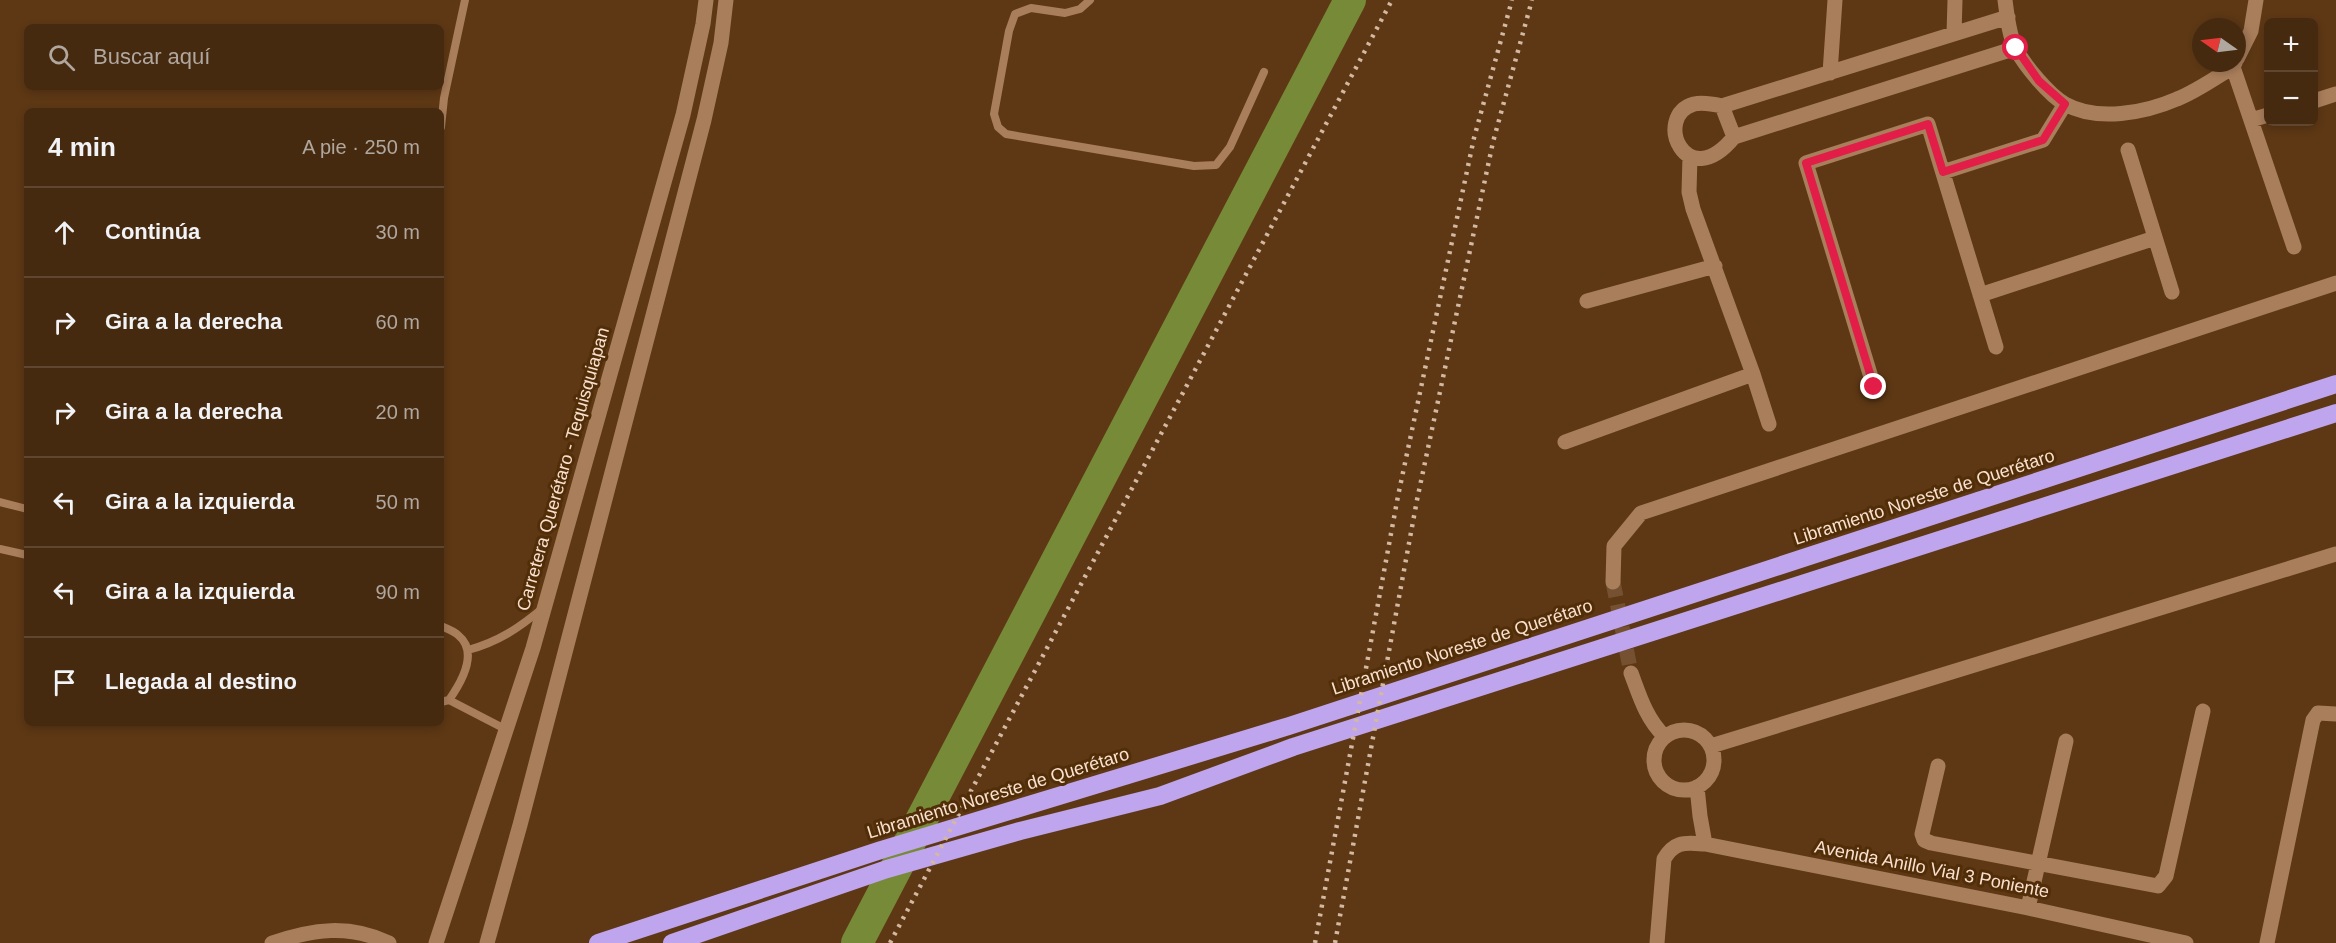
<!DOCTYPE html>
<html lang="es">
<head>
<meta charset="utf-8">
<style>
	body { margin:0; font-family:Helvetica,sans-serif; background:#4d3219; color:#f1f3f6 }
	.controls { position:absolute; right:18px; top:18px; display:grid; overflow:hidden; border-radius:9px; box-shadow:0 3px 9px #0003 }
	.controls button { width:54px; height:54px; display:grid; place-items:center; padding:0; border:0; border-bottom:2px solid #5e4630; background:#462a10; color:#f1f3f6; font:30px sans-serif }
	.compass { position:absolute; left:2192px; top:18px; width:54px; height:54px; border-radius:50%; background:#462a10; box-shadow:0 3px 9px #0003; rotate:284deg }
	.stop { position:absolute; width:18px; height:18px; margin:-14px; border:4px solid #e11d48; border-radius:50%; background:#fff }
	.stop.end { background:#e11d48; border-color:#fff; box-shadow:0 2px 6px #0008 }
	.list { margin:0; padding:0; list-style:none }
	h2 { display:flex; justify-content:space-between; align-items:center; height:78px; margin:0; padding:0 24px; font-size:26px }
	h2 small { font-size:20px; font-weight:400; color:#b0a79f }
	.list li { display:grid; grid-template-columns:39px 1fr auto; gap:18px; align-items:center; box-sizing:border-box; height:90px; padding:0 24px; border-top:2px solid #5e4630 }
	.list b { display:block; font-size:22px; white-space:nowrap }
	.list em { font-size:20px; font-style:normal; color:#b0a79f }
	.icon { flex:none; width:33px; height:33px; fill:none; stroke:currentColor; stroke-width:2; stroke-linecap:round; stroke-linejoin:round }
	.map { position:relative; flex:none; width:2336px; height:943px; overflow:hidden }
	.search { position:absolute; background:#462a10; box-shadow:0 3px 9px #0003; left:24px; top:24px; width:420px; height:66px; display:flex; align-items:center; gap:15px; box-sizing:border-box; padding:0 21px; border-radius:9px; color:#b0a79f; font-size:22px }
	.panel { position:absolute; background:#462a10; box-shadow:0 3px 9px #0003; left:24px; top:108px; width:420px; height:618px; border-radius:9px }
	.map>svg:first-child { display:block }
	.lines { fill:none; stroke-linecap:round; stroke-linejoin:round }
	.river { stroke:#778a37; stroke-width:32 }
	.minor-tunnel { stroke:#755131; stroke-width:15; stroke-dasharray:15 8; stroke-linecap:butt }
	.service { stroke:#a97e5b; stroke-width:8 }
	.minor { stroke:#a97e5b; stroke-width:15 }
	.secondary { stroke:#a97e5b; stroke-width:15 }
	.motorway { stroke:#bfa4ee; stroke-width:18 }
	.rail { stroke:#d3b8a2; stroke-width:4.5; stroke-dasharray:3 6; stroke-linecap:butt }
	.route { stroke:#e11d48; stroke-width:8 }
	.labels { text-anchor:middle; stroke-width:6; stroke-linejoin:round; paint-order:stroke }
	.street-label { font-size:18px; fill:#f9e1cf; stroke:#522e08 }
</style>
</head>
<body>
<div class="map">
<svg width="2336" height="943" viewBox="0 0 2336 943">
	<rect width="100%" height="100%" fill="#5e3815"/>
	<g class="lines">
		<path class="river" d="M857,943l493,-943"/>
		<path class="minor-tunnel" d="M1613,582l18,91"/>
		<path class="service" d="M1090,0l-10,9 -15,4 -34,-5 -16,6 -6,17 -15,83 4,13 8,7 188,32 22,-1 14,-18 34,-75
			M441,127l3,-29 21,-98
			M0,502l27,7
			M0,549l27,6
			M441,626c5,2 13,5 17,9 21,17 3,48 -9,65
			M468,650c30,-8 51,-22 75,-42
			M441,702l8,-2 58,30"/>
		<path class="minor" d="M2005,0c2,15 4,36 11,49 9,17 33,46 49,55 32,18 80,9 112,-5 20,-8 38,-21 56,-32l2,-4
			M2008,17l-286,89c-9,-2 -19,-4 -28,-2 -42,12 -8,92 40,33l282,-89
			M1954,34l1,-34
			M2237,59l14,-28 5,-31
			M2233,67l61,180
			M1830,73l5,-73
			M2314,101l22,-7
			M1722,106l12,31
			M2251,120l17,-5
			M2128,150l44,142
			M1690,156l-1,36 4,17 60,165 16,50
			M1943,172l100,-32 22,-36
			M1980,295l175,-57
			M1587,301l128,-35
			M1874,387l-68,-224 122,-39 68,223
			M1565,442l188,-68
			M1613,582l1,-36 27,-33 695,-230
			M1631,673c9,24 15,45 33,63
			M1654 760a30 30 0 1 1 60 0a30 30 0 1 1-60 0Z
			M1711,746l625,-192
			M1938,766l-16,68 2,6 7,3 227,43 8,-10 37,-165
			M1697,787l3,29 5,28
			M2028,908l38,-167
			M272,943c41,-14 77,-19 117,0
			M1657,943l7,-84c11,-19 22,-16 41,-15l323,64 158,35
			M2267,943l46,-223 5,-7 18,1"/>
		<path class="secondary" d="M436,943l97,-295 150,-533 20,-91 3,-24
			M487,943l33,-118 184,-705 17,-77 5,-43"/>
		<path class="motorway" d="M598,943l283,-93 408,-124 1047,-342
			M672,943l215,-74 133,-38 140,-35 133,-49 1043,-334"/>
		<path class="rail" d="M890,943l502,-943
			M1315,943l83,-447 76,-358 38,-138
			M1335,943l82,-443 76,-358 39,-142"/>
	</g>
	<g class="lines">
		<path class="route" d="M1874,387l-68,-224 122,-39 15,48 100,-32 22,-36 -26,-23 -23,-33"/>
	</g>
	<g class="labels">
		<g class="street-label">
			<text transform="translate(563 469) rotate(-74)" y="6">Carretera Querétaro - Tequisquiapan</text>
			<text transform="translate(1924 497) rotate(-18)" y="6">Libramiento Noreste de Querétaro</text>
			<text transform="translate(1462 647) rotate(-18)" y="6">Libramiento Noreste de Querétaro</text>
			<text transform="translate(998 793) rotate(-17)" y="6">Libramiento Noreste de Querétaro</text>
			<text transform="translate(1932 869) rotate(11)" y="6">Avenida Anillo Vial 3 Poniente</text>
		</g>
	</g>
</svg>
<div class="controls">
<button>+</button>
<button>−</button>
</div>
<svg class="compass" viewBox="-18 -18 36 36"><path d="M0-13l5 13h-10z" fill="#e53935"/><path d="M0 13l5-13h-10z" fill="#b0a79f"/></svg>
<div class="stop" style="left:2016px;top:48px"></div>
<div class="stop end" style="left:1874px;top:387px"></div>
<div class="search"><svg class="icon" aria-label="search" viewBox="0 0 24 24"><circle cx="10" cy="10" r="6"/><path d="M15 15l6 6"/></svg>Buscar aquí</div>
<section class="panel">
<h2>4 min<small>A pie · 250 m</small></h2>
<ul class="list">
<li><svg class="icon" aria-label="ahead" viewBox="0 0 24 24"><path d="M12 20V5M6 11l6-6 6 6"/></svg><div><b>Continúa</b></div><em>30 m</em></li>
<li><svg class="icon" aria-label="right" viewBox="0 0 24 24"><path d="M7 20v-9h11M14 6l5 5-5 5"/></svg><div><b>Gira a la derecha</b></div><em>60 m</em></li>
<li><svg class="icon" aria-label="right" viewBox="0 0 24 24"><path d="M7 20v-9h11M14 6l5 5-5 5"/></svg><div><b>Gira a la derecha</b></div><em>20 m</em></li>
<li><svg class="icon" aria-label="left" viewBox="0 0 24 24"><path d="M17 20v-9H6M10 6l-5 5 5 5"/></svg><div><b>Gira a la izquierda</b></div><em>50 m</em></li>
<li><svg class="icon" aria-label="left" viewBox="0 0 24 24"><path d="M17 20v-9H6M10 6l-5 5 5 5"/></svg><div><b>Gira a la izquierda</b></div><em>90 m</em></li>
<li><svg class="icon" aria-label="arrive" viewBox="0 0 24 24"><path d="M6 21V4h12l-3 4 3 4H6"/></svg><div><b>Llegada al destino</b></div></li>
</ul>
</section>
</div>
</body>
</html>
